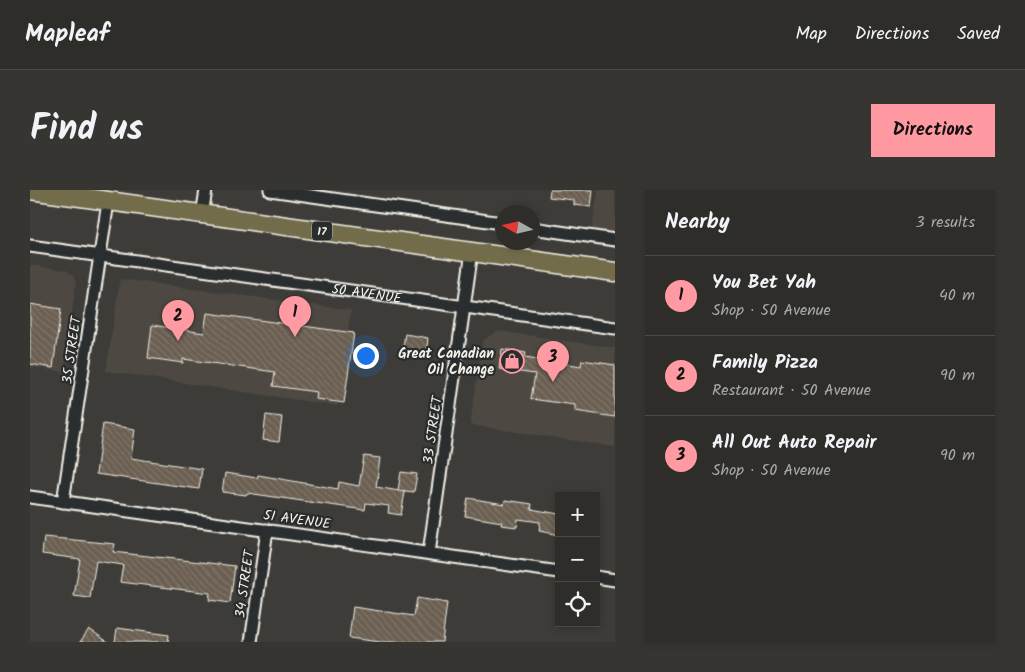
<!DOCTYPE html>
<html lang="en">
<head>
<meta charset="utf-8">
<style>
	body { margin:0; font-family:Kalam,sans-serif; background:#363532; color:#f1f3f6 }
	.controls { position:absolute; right:15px; bottom:15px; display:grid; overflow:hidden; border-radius:0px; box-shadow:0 2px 8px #0003 }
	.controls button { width:45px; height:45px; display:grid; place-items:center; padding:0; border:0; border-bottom:1px solid #494947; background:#2e2d2a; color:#f1f3f6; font:25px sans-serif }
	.compass { position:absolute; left:465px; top:15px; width:45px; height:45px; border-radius:50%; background:#2e2d2a; box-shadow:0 2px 8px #0003; rotate:278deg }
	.you { position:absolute; left:335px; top:165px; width:18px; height:18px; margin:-12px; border:4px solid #fff; border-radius:50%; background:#1a73e8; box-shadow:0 0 0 8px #1a73e833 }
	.badge { display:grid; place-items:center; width:32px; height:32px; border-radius:50%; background:#ff9aa2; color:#111; font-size:16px; font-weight:700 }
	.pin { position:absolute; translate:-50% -41px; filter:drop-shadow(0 1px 2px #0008) }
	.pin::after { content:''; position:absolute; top:26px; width:18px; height:15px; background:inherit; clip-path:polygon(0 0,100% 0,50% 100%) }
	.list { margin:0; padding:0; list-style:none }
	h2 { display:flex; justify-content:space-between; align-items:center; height:65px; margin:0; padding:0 20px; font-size:21px }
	h2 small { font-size:16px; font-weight:400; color:#a7a8a8 }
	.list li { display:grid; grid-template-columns:32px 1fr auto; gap:15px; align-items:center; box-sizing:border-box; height:80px; padding:0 20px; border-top:1px solid #494947 }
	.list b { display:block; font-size:19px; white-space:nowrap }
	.list p { margin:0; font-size:16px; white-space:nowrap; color:#a7a8a8 }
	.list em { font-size:16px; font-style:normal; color:#a7a8a8 }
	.icon { flex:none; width:28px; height:28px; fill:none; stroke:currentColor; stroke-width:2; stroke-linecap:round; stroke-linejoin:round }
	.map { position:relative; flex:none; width:585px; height:452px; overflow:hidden; border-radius:0px }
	header { display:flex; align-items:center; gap:30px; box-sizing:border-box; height:70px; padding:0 25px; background:#2e2d2a; border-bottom:1px solid #494947 }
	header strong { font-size:24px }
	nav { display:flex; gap:28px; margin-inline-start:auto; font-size:18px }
	.intro { display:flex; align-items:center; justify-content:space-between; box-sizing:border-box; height:120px; padding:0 30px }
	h1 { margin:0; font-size:35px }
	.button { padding:12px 22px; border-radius:0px; background:#ff9aa2; color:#111; font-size:18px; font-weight:700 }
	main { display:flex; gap:30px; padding:0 30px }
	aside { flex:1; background:#2e2d2a; border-radius:0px; box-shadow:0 2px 8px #0003 }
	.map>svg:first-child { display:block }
	.built { fill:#4d4943 }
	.building { fill:url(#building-back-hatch); stroke:#f4f1e8 }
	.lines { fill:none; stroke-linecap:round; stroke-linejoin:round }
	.street-casing { stroke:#f4f1e8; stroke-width:15 }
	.primary-casing { stroke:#f4f1e8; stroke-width:21 }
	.street { stroke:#2a2d2e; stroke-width:11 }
	.primary { stroke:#736c4b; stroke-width:18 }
	.labels { text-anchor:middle; stroke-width:4.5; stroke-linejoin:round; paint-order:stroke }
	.shield { fill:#2a2d2e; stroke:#b7b6b0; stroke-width:1 }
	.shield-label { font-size:12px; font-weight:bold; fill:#f4f1e8 }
	.street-label { font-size:14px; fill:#f4f1e8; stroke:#2a2d2e }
	.poi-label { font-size:14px; font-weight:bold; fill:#f4f1e8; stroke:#2a2d2e; text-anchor:end }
</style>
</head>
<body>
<header>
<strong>Mapleaf</strong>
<nav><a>Map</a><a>Directions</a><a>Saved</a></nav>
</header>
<div class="intro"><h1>Find us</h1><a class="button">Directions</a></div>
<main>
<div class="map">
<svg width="585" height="452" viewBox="0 0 585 452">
	<defs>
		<pattern id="building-back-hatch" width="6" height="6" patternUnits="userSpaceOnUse" patternTransform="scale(1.25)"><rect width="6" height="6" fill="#6a5e51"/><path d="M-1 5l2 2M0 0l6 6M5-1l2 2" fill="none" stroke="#80766a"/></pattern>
	</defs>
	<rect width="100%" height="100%" fill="#3d3c38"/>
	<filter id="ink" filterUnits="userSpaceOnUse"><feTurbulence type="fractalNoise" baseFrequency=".02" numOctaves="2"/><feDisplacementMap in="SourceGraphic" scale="10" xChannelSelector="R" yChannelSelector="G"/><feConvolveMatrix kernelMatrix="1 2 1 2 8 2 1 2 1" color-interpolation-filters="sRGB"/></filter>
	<g filter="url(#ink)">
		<path class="built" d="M568,0h17v56l-25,-4z
			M0,75l36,5 7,5 3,7 -12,90 -34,-5z
			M90,89l231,31 -14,96 -231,-35z
			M468,141l117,17v99l-145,-22 13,-85z"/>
		<path class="building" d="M520,0h43l-2,17 -17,-2v-5l-25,-3z
			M0,114l31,5 -8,59 -23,-4z
			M177,123l147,20 -10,70 -28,-4 1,-7 -44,-6 2,-14 -92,-13v4l-35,-5 4,-33 52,8z
			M375,144l23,4 -2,18 -24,-3z
			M472,159l24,4 -1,4 56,9 1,-6 33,5v52l-40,-6v-6l-44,-6 4,-25 -36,-5z
			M236,225l16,2 -3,25 -16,-2z
			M73,234l32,5 -4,29 71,11 -3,20 -103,-15z
			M334,266l16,2 -4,29 29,5 -4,23 -13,-2 1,-7 -23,-3 -1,7 -118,-17 -1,2 -24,-3 3,-19 32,5 1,-3 80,14 1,-7 20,4z
			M371,282l16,2 -3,18 -16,-2z
			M438,308l36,6 1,-4 27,4 -1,5 28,5v21l-20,-4 1,-9 -22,-3 -1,8 -16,-2 1,-3 -37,-6z
			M14,347l71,7 -2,8 122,14 -5,37 -21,-3 1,-7 -90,-11 3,-17 -27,-4 -6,37 -16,-2 6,-37 -38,-5z
			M387,408l30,5 -5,39h-62l-31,-4 4,-31 61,9z
			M87,438l52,7 -1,7h-53z
			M59,439l19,13h-28z"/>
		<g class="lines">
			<g class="street-casing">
				<g id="street">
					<path d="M240,0l232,33"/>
					<path d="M172,25l4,-25"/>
					<path d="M502,38l83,12"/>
					<path id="s1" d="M0,56l585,82"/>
					<path d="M0,307l529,75"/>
					<path d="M33,312l45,-300"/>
					<path d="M399,363l43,-302"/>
					<path d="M566,387l19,3"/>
					<path d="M221,452l16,-112"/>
				</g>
			</g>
			<g class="primary-casing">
				<path id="primary" d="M0,0l585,82"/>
			</g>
			<use href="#street" class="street"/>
			<use href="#primary" class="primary"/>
		</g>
	</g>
	<defs>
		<g id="shop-ring" transform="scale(1.25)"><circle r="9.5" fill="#2a2d2e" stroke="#ff9aa2" stroke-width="1.5"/><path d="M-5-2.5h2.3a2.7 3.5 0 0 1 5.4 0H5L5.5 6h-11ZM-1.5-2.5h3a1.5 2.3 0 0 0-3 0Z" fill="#ff9aa2"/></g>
	</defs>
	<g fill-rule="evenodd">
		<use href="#shop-ring" x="482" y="171"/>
	</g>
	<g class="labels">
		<rect class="shield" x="282" y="31.5" width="20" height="19" rx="4"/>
		<g class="shield-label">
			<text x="292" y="45">17</text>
		</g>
		<g class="street-label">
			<text dy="5" stroke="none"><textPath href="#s1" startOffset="340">50 AVENUE</textPath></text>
			<text transform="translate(41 160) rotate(-82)" y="5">35 STREET</text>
			<text transform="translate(402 240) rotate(-82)" y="5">33 STREET</text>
			<text transform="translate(267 329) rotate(8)" y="5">51 AVENUE</text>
			<text transform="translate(214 394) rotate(-82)" y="5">34 STREET</text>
		</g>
		<g class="poi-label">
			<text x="464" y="168">Great Canadian<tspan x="464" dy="16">Oil Change</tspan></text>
		</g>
	</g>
</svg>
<div class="controls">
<button>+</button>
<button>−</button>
<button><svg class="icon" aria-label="locate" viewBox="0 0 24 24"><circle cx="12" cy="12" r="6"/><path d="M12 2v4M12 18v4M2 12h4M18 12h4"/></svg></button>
</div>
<svg class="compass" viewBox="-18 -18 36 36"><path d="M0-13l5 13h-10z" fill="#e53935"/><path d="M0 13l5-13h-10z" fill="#a7a8a8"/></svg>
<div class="you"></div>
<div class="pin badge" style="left:265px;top:147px">1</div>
<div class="pin badge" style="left:148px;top:151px">2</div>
<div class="pin badge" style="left:523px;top:192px">3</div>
</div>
<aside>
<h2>Nearby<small>3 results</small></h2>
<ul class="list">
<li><span class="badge">1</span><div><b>You Bet Yah</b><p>Shop · 50 Avenue</p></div><em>40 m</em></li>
<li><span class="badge">2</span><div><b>Family Pizza</b><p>Restaurant · 50 Avenue</p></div><em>90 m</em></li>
<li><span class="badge">3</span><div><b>All Out Auto Repair</b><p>Shop · 50 Avenue</p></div><em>90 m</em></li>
</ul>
</aside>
</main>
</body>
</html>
